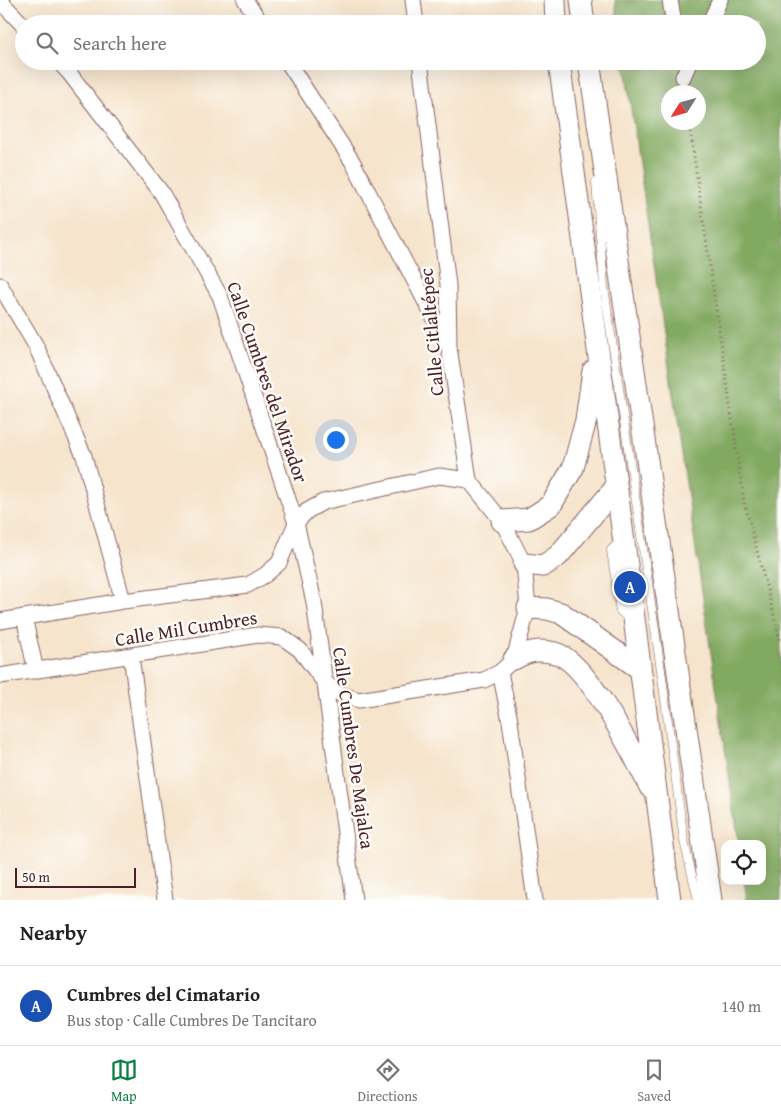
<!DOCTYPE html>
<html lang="en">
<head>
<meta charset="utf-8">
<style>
	body { margin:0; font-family:"Gentium Book Plus",serif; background:#f6f6f6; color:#222 }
	.controls { position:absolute; right:15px; bottom:15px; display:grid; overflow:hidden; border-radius:10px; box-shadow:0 5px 20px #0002 }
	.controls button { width:45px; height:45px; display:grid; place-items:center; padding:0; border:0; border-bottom:1px solid #e0e0e0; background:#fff; color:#222; font:25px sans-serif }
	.compass { position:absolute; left:661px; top:85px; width:45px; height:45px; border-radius:50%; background:#fff; box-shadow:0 5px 20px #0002; rotate:233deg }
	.scale { position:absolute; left:15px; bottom:12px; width:121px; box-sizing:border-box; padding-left:5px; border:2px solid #4a1f2b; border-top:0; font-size:14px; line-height:18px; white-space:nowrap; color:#4a1f2b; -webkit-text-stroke:4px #fdfcf7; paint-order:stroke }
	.you { position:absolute; left:335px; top:439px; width:18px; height:18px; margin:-12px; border:4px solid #fff; border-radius:50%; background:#1a73e8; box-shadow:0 0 0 8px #1a73e833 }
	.badge { display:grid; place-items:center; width:32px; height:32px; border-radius:50%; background:#0b8043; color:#fff; font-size:16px; font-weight:700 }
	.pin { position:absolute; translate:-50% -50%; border:2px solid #fff; box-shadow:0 1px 5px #0006 }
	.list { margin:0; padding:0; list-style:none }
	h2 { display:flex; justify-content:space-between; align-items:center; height:65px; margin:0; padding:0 20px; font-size:21px }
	h2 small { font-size:16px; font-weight:400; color:#767676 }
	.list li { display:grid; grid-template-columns:32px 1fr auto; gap:15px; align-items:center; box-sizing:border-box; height:80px; padding:0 20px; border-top:1px solid #e0e0e0 }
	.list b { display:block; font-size:19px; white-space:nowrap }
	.list p { margin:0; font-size:16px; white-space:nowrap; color:#767676 }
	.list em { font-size:16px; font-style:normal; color:#767676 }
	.icon { flex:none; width:28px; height:28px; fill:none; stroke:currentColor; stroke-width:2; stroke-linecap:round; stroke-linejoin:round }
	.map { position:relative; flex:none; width:781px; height:900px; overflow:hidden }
	.search { position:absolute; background:#fff; box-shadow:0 5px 20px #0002; left:15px; right:15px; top:15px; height:55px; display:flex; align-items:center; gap:12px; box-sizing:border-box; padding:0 18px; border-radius:28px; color:#767676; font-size:19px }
	.sheet { height:145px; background:#fff }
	nav { display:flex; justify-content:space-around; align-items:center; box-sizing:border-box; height:70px; border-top:1px solid #e0e0e0; background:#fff; font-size:14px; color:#767676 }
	nav a { display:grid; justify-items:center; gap:2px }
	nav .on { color:#0b8043 }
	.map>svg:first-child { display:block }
	.forest { fill:#81a960; stroke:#666446; fill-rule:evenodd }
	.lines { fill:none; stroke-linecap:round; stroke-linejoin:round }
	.service-casing { stroke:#866463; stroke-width:9 }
	.minor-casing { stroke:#866463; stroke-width:17 }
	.secondary-casing { stroke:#866463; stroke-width:23 }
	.path { stroke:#866463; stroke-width:3; stroke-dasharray:1 4; stroke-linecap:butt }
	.service { stroke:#fff; stroke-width:8 }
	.minor { stroke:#fff; stroke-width:15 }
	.secondary { stroke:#fff; stroke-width:21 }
	.labels { text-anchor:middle; stroke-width:5; stroke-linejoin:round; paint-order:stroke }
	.street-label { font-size:19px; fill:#4a1f2b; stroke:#fdfcf7 }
</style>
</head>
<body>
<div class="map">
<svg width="781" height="900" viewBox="0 0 781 900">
	<rect width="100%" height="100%" fill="#fdfcf7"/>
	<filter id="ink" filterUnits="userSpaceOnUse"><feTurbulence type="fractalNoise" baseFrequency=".02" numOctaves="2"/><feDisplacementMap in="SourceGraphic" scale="10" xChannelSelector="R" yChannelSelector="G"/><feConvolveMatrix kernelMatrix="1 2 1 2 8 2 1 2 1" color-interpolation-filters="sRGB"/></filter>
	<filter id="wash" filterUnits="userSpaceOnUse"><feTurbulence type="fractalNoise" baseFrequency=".0096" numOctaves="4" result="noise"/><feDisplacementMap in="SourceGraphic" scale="20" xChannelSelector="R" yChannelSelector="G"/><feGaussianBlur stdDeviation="1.12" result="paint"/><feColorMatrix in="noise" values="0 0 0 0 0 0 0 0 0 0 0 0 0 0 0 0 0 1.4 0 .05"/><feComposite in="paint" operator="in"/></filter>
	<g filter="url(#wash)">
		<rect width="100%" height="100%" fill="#f6e4cc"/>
		<path class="forest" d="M615,0h166v900h-34l-3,-19h18v-37h-23l-115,-783h133v-37h-139zM668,92h30v30h-30z"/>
	</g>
	<g filter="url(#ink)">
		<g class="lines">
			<g class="service-casing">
				<path id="service" d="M596,182l8,105 57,383 23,171 14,59
					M620,541l-9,9 9,61 9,8"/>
			</g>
			<g class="minor-casing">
				<path id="minor" d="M245,0l17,24
					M413,0l3,24
					M670,0l4,24
					M0,1l24,25
					M709,24l11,-24
					M58,61l12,13 91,118 59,104 76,227 18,79 40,298
					M287,61l65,100 95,182
					M683,77l7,-16
					M0,285l36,61 48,110 39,145
					M24,617l12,54
					M0,621l123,-20 125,-16 17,-10 14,-12 17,-40 11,-12 16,-9 116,-26 30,4
					M131,656l34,244
					M500,672l10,49 25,179
					M0,676l258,-41 24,2 18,13 25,33 17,12 17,5 125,-20 16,-8 14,-13 14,-51 -4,-44 -22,-43 -33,-41 -20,-133 -1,-62 -28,-224"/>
			</g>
			<g class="secondary-casing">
				<path id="secondary" d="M555,0l1,24
					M581,0l3,24
					M559,61l71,526 40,313
					M589,61l122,839
					M502,521l27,-2 22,-14 22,-37 13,-48 7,-49
					M524,564l19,2 15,-10 58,-69
					M528,608l19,1 14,4 79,56
					M514,659c15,-8 24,-10 41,-6 32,8 80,104 95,134"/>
			</g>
			<path class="path" d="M689,122l55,379 37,142"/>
			<use href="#service" class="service"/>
			<use href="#minor" class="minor"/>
			<use href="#secondary" class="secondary"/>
		</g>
	</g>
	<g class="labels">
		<g class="street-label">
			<text transform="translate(431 332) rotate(-95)" y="7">Calle Citlaltépec</text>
			<text transform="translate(268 382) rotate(71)" y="7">Calle Cumbres del Mirador</text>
			<text transform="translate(186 628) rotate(-9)" y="7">Calle Mil Cumbres</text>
			<text transform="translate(354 748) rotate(82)" y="7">Calle Cumbres De Majalca</text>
		</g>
	</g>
</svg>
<div class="controls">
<button><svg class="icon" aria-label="locate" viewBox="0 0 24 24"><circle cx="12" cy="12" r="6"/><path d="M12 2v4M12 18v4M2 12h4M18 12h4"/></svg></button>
</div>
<svg class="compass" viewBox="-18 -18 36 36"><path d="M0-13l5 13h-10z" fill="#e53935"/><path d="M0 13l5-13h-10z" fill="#767676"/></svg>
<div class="scale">50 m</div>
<div class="you"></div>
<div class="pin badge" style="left:630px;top:587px;background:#1a4fb4">A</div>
<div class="search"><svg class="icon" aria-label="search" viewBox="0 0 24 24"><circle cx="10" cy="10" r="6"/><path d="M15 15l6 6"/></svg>Search here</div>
</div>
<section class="sheet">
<h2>Nearby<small></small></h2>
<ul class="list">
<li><span class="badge" style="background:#1a4fb4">A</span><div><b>Cumbres del Cimatario</b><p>Bus stop · Calle Cumbres De Tancitaro</p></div><em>140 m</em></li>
</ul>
</section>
<nav>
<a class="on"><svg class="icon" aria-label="map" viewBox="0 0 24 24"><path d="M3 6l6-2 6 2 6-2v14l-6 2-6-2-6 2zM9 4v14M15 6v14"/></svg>Map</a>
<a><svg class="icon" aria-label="directions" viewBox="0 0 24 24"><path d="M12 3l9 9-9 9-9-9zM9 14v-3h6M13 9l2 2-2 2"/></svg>Directions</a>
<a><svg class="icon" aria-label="saved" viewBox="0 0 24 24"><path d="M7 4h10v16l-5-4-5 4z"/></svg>Saved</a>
</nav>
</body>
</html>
